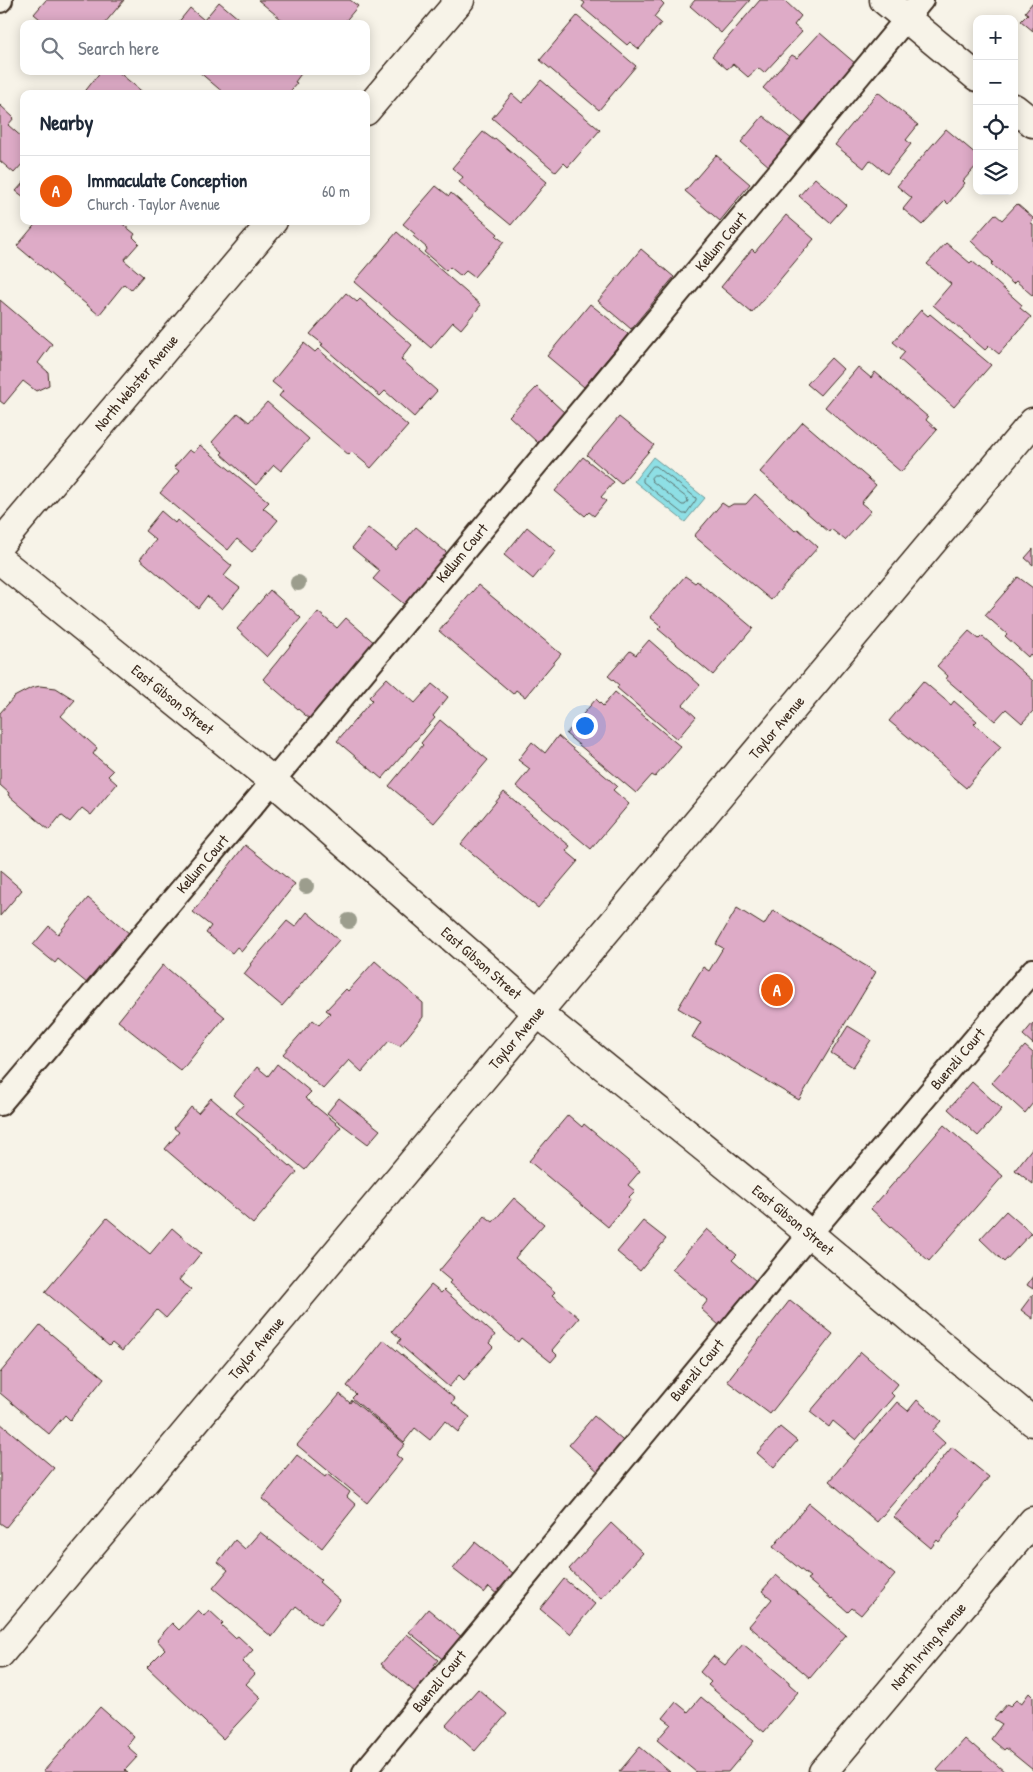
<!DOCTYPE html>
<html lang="en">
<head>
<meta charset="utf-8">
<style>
	body { margin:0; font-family:"Patrick Hand",sans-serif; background:#f6f6f7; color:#1f2937 }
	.controls { position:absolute; right:15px; top:15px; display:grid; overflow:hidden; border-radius:10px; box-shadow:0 2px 12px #0003 }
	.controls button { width:45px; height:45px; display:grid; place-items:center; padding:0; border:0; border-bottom:1px solid #e0e1e3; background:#fff; color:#1f2937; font:25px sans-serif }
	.you { position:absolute; left:584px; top:725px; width:18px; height:18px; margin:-12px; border:4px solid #fff; border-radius:50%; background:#1a73e8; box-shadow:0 0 0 8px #1a73e833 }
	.badge { display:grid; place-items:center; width:32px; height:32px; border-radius:50%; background:#ea580c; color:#fff; font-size:16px; font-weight:700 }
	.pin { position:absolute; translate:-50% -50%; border:2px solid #fff; box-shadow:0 1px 5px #0006 }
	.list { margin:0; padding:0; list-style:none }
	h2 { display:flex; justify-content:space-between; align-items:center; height:65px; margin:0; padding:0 20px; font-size:21px }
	h2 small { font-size:16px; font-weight:400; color:#747a83 }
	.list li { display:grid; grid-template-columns:32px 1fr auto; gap:15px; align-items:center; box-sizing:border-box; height:70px; padding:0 20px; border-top:1px solid #e0e1e3 }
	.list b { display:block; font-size:19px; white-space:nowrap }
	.list p { margin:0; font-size:16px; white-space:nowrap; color:#747a83 }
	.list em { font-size:16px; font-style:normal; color:#747a83 }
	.icon { flex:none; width:28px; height:28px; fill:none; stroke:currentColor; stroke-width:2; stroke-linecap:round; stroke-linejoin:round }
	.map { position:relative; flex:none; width:1033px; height:1772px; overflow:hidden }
	.search { position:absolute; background:#fff; box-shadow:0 2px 12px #0003; left:20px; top:20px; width:350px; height:55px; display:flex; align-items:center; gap:12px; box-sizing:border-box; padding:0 18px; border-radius:10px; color:#747a83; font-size:19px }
	.panel { position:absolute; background:#fff; box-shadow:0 2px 12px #0003; left:20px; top:90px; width:350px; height:135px; border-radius:10px }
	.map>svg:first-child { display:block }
	.water { fill:#8edfe5; stroke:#6d9795 }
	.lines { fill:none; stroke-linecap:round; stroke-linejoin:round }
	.shore { stroke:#5c726e; stroke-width:1 }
	.building { fill:#deabc7; stroke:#3b2a1e }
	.service-casing { stroke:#3b2a1e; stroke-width:26 }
	.minor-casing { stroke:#3b2a1e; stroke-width:31 }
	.service { stroke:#f7f3e8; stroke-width:22 }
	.minor { stroke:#f7f3e8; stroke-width:28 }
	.tree { fill:#9c9d8d }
	.labels { text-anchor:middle; stroke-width:4; stroke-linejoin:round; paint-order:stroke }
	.street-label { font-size:15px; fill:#3b2a1e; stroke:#f7f3e8 }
</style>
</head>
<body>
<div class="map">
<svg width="1033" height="1772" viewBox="0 0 1033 1772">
	<rect width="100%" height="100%" fill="#f7f3e8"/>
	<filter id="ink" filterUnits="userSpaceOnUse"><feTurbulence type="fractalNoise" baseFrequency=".02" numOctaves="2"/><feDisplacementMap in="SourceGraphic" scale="10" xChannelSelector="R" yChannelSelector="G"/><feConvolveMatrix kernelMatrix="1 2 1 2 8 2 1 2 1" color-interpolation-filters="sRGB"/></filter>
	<g filter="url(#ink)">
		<path class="water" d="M653,457l52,41 -20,24 -51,-41z"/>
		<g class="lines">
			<path class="shore" d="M653,466h3l40,32v2l-10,14h-3l-40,-32v-3z
				M654,475h3l30,23 1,3 -3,4h-3l-30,-24 -1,-3z"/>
		</g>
		<path class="building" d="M46,0h78l-20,24h-58l-12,-10z
			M258,0h92l8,6 -15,18h-56z
			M581,0h79l4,4 -10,13 7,6 -22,26 -9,-7 -3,3 -45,-38 3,-4z
			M695,0h55l-29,33 -31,-27z
			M760,0h24l17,16 -7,9 8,7 -38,41 -6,-5 -10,9 -15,-13 -6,5 -15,-13z
			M219,2l26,22h-68l13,-16 14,12z
			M1033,2v29l-12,-10 7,-7 -3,-2z
			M577,16l59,50 -37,44 -59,-50z
			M820,33l36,31 -49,63 -44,-39 29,-33 5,3z
			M101,71h16l28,23h-62z
			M198,71h105l-8,11 2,1 -9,11h-63z
			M541,80l59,50 -32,37 -4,-4 -8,9 -64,-54 20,-24 10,9z
			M878,92l40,33 -12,15 5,4 -24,30 -17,-14 -6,8 -29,-23z
			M0,105l14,13 -6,7 16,14v23l-10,11 -14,-12z
			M763,116l30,24 -23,27 -29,-25z
			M946,129l31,26v10l-14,16 2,2 -17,21 -3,-3 -23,24 -19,-16 9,-11 -15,-12z
			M483,132l11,8 1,-2 52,44 -36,43 -52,-43 4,-5 -11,-9z
			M716,155l34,29 -30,37 -35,-30z
			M815,178l31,27 -16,18 -31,-27z
			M24,182v15l-8,-6z
			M436,186l13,10 2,-3 47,41 -2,2 8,6 -30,35 -8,-6 -5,5 -11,-9 -4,4 -22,-19 3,-4 -14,-12 2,-2 -12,-10z
			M1017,204l16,14 -2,5 2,1v72l-17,-15 -3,3 -22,-20 2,-2 -22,-21 24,-27 7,6z
			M786,215l28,24 -62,74 -31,-26 31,-38 3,3z
			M38,221h81l16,13 -2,3 6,6 -15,17 19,16 -12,14 -7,-6 -25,31 -82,-69z
			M397,232l84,73 -20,24 -8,-7 -22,26 -77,-66z
			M946,243l24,20 2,-2 50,44 -2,3 11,9 -32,37 -10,-8 -4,4 -52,-45 18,-21 -24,-20z
			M641,249l33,28 -43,52 -33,-28z
			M346,293l11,9 3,-3 52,46 -11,14 36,32 -23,26 -29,-26 -5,5 -59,-51 2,-1 -13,-10z
			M0,300l52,44 -14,19 10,9 1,13 -13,6 -13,-10 -19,23 -4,-3z
			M590,304l38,30 -44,53 -37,-31z
			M921,310l7,6 2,-2 61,51 -37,42 -55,-48 6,-7 -12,-10z
			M304,343l11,9 3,-3 90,77 -37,42 -19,-16 -3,3 -70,-59 4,-5 -11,-9z
			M831,358l12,11 -23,26 -13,-11z
			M858,367l13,11 4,-6 53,45 -2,3 11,10 -36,42 -76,-65z
			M537,387l29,27 -28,29 -29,-27z
			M267,402l42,37 -28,32 -7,-6 -18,20 -35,-31 2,-2 -11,-10 26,-29 11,9z
			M619,417l35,28 -33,39 -34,-29z
			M803,422l73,63 -15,18 10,8 -26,29 -14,-11 -2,3 -69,-60z
			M200,445l69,57 -6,6 15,12 -26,32 -15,-13 -9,11 -68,-57 19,-22 -5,-4 15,-17 5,3z
			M583,457l31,25 -13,15 5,4 -12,15 -5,-4 -4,4 -30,-25z
			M755,494l40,37 3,-2 20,18 -47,53 -77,-64 28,-33 6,4 5,-3h13z
			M161,511l14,12 2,-3 55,46 -8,10 16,12 -18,21 -15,-13 -9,12 -58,-49 16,-19 -11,-9z
			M416,527l36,30 -42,52 -37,-30 7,-8 -28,-23 16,-20 28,22z
			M527,527l29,24 -23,28 -29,-24z
			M1033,549v16l-8,-7z
			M685,576l10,7 2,-2 56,47 -40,47 -55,-46 3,-3 -11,-9z
			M1018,577l15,11v69l-3,-3 -2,3 -23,-21 2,-2 -22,-19z
			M478,585l83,69 -36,43 -9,-7 -3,4 -74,-63z
			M270,590l31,28 -34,39 -30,-28z
			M318,612l19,16 9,-10 30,26 -64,77 -49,-42z
			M969,631l10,8 3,-3 51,45v30l-11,12 -16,-14 -11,12 -49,-42 2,-3 -11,-10z
			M649,640l51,45 -17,20 13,12 -19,22 -60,-51 2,-3 -11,-9 22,-25 6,4z
			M387,678l28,25 17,-19 16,13 -15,19 2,2 -53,61 -45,-38 35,-41 -3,-3z
			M923,681l28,24 3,-4 23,20 -3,3 27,23 -35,41 -18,-15 1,-2 -60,-50z
			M40,686l16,2 19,12 -14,16 36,32 -4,6 20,17 -5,5 9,8 -26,31 -9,-7 -12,14 -9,-7 -12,15 -41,-35 1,-2 -9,-8v-72l14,-16 17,-9z
			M615,692l66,55 -26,30 -3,-2 -16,18 -70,-59 30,-35 7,7z
			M440,720l48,40 -54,63 -45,-37 34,-41 -2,-2z
			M558,736l59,50 -4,4 16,14 -38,45 -75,-63 14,-17 -12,-9 14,-18 13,11z
			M504,792l66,54 -4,5 12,10 -40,47 -77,-64z
			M245,845l50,39 -53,67 -5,-4 -5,6 -26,-20 5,-7 -18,-14z
			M0,871l22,19 -22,26z
			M88,898l42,36 -42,50 -30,-25 -3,4 -22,-18 16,-19 9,8z
			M737,908l27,17 9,-15 103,62 -77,128 -107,-63 9,-15 -23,-14 25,-41 6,4 14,-23 -7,-4z
			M307,912l32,28 -57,66 -38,-32 7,-9 -1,-1 37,-43 8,6z
			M375,961l48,42v14l-23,29 -11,-5 -27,31 -13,-12 -26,29 -40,-35 30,-34 6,5 11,-12 -4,-3 20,-21 2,2z
			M163,965l62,52 -44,54 -63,-50z
			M1033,1023v21l-10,-9z
			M848,1026l23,14 -18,27 -22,-14z
			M1025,1046l8,7v50l-8,10 -33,-30z
			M277,1064l34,28 -6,6 36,29 -36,43 -69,-57 8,-9 -10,-9 23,-28 11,9z
			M972,1082l30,27 -24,27 -30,-27z
			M211,1098l86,74 -44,52 -88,-75 14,-17 -5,-4 17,-21 7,6z
			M339,1098l41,32 -12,14 -41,-31z
			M568,1115l14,12 2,-3 56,47 -12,14 7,6 -6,6 2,2 -23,28 -79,-66z
			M944,1125l59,51 -74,85 -58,-52z
			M1033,1147v37l-18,-14z
			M514,1198l30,26 -29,34 40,34 -3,3 27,23 -27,32 5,5 -6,7 -30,-24 -3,4 -69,-59 2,-2 -12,-10 46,-55 8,6z
			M1006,1211l25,22 -27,29 -24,-23z
			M107,1218l43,36 22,-26 29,25 -22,27 12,9 -25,29 -9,-8 -35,41 -10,-8 -3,3 -64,-54z
			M643,1221l23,18 -26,32 -23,-19z
			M707,1229l30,26 -5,5 24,21 -28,32 2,2 -10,11 -19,-17 7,-9 -36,-31z
			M1033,1276v13l-6,-4z
			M431,1285l10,8 3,-3 51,45 -6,8 4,4 -29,33 -5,-5 -10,12 -51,-44 3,-4 -9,-8z
			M1033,1294v25l-12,-9z
			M790,1300l43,34 -63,80 -43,-33z
			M40,1325l64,53 -34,42 -5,-5 -16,19 -49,-41v-20z
			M384,1340l71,59 -3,4 18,14 -12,15 -13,-11 -15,19 -15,-12 -11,14 -52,-44 4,-4 -9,-8z
			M861,1352l37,32 -7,9 3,3 -38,44 -23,-19 -4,6 -19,-15z
			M340,1394l10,9 2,-3 53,44 -9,11 6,5 -35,43 -70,-58z
			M917,1400l24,21 -9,10 13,12 -68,79 -48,-41 68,-79 11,9z
			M594,1416l34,29 -26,30 -33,-30z
			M0,1423l54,45 -48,59 -6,-4z
			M780,1427l17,14 -23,27 -17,-15z
			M952,1447l37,30 -30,36 2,2 -22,27 -2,-2 -6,8 -37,-31z
			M297,1455l28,22 2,-3 23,18 -3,5 9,8 -34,43 -60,-49z
			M809,1503l86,72 -34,40 -9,-7 -4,4 -16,-14 -1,1 -24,-20 3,-2 -37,-30z
			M611,1523l32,30 -42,46 -32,-30z
			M260,1532l61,48 -2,2 21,18 -20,25 -24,-19 -24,31 -59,-49 15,-18 -10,-8 17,-22 10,9z
			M475,1542l44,36 -17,21 -13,-12 -5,6 -31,-24z
			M776,1575l70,60 -36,43 -61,-52 23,-27 -10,-8z
			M564,1579l31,25 -25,30 -30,-25z
			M428,1609l35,29 -18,23 -36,-29z
			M198,1610l6,6 5,-6 14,13 -2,2 14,13 3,-2 15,14 -11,12 13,12 -9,10 15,14 -38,41 -76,-72 18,-18 -8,-9 15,-17 7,7z
			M407,1634l31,26 -4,5 8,6 -21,26 -40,-33z
			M743,1644l46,38v2l9,8 -34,40 -56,-47 3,-3 -11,-10 13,-16 12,9z
			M478,1689l29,25 -32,37 -29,-26z
			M1029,1693l4,4v73l-27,-22 -2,2 -13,-11 11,-15 -8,-5 13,-15 3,2 6,-6 5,4z
			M701,1697l53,44 -26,31h-32l-39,-32 14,-16 -8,-6 13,-16 12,10z
			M100,1707l34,30 -7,9 11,10 -13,14 3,2h-85z
			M965,1739l8,7 1,-1 31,27h-66l-2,-2z
			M640,1747l30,25h-51z"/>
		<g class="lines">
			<g class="service-casing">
				<g id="service">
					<path d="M0,1l1,-1"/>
					<path id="s1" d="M0,1104l273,-323 649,-781"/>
					<path id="s2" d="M364,1772l446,-538 223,-264"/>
				</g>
			</g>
			<g class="minor-casing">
				<g id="minor">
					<path d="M884,0l93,77"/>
					<path d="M1014,108l19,15"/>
					<path d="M366,111l94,-111"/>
					<path id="s3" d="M0,544l273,-323"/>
					<path id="s4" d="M0,560l273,221 265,232 242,196 253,213"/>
					<path id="s5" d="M0,1654l1033,-1232"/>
					<path id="s6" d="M823,1772l210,-251"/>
				</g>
			</g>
			<use href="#service" class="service"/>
			<use href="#minor" class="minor"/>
		</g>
		<g class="tree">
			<circle cx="298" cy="583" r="8"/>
			<circle cx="306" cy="886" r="8"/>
			<circle cx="349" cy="921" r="8"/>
		</g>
	</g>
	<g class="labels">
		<g class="street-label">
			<text dy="5" stroke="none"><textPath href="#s1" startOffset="1124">Kellum Court</textPath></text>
			<text dy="5" stroke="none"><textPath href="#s3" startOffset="211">North Webster Avenue</textPath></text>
			<text dy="5" stroke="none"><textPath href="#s1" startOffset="719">Kellum Court</textPath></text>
			<text dy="5" stroke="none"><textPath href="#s4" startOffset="222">East Gibson Street</textPath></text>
			<text dy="5" stroke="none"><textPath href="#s5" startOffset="1209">Taylor Avenue</textPath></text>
			<text dy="5" stroke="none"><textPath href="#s1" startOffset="314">Kellum Court</textPath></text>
			<text dy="5" stroke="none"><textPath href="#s4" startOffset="628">East Gibson Street</textPath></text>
			<text dy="5" stroke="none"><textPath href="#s5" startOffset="804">Taylor Avenue</textPath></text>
			<text dy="5" stroke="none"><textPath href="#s2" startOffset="928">Buenzli Court</textPath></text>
			<text dy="5" stroke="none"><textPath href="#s4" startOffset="1032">East Gibson Street</textPath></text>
			<text dy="5" stroke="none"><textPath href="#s5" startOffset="399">Taylor Avenue</textPath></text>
			<text dy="5" stroke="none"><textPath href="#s2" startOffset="522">Buenzli Court</textPath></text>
			<text dy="5" stroke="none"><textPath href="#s6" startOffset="164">North Irving Avenue</textPath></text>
			<text dy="5" stroke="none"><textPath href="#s2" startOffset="118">Buenzli Court</textPath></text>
		</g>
	</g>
</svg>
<div class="controls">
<button>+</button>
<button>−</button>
<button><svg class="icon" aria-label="locate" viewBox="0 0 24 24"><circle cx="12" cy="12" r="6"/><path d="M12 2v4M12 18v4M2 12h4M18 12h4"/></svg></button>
<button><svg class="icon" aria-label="layers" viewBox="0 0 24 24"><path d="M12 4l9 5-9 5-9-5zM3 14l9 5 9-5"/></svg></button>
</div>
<div class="you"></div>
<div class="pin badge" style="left:777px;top:990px">A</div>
<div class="search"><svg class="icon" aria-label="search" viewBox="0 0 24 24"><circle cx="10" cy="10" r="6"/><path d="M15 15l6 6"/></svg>Search here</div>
<section class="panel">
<h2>Nearby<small></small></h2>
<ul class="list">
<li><span class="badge">A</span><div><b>Immaculate Conception</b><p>Church · Taylor Avenue</p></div><em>60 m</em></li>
</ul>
</section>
</div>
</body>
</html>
